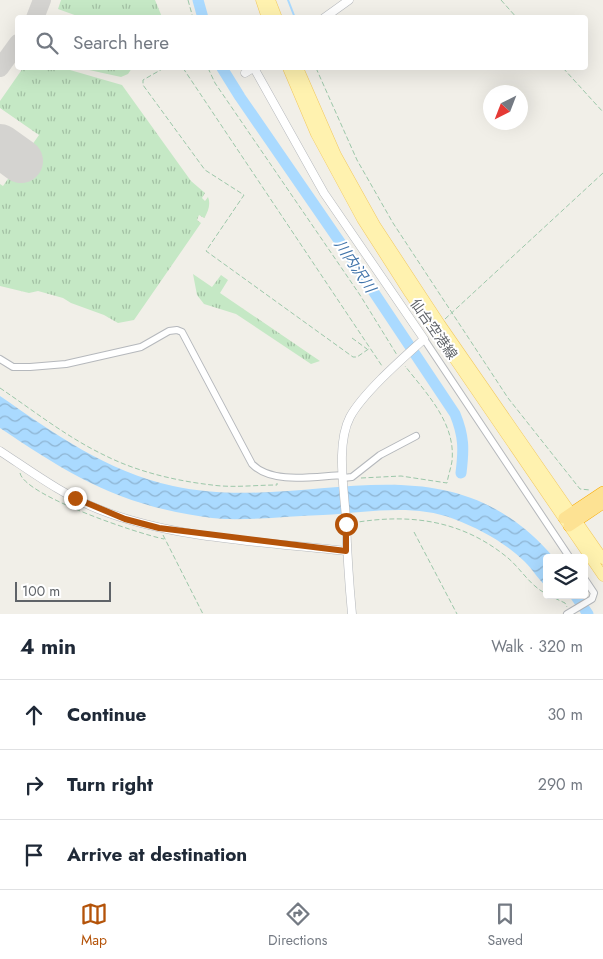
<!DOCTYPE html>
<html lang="en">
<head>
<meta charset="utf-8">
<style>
	body { margin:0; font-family:Jost,"Noto Sans JP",sans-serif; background:#f2f2f3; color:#1f2937 }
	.controls { position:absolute; right:15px; bottom:15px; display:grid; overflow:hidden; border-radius:5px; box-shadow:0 5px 20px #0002 }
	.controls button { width:45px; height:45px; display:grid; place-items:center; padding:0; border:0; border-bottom:1px solid #e0e1e3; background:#fff; color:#1f2937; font:25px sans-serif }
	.compass { position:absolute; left:483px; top:85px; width:45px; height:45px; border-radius:50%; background:#fff; box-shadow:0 5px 20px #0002; rotate:222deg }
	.scale { position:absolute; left:15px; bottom:12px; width:96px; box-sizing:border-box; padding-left:5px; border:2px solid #5f6368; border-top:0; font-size:14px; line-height:18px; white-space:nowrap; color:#5f6368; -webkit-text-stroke:4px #fff; paint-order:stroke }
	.stop { position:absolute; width:15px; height:15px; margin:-11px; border:4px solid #b45309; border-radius:50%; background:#fff }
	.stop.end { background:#b45309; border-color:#fff; box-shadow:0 1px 5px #0008 }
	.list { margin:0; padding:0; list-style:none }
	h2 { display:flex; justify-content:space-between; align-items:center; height:65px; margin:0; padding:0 20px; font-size:21px }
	h2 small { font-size:16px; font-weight:400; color:#747a83 }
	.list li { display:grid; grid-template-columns:32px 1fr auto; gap:15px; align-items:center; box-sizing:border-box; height:70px; padding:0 20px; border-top:1px solid #e0e1e3 }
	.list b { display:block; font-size:19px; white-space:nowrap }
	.list em { font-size:16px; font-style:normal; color:#747a83 }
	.icon { flex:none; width:28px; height:28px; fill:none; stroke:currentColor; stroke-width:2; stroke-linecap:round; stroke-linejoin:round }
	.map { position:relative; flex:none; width:603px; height:614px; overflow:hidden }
	.search { position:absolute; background:#fff; box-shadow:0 5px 20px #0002; left:15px; right:15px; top:15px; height:55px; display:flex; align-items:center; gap:12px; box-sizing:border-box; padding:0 18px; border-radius:5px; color:#747a83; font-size:19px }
	.sheet { height:275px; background:#fff }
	nav { display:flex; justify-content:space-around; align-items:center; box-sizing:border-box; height:70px; border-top:1px solid #e0e1e3; background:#fff; font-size:14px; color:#747a83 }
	nav a { display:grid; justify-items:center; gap:2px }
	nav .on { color:#b45309 }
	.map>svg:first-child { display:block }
	.grass { fill:url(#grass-tufts) }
	.water { fill:url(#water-waves) }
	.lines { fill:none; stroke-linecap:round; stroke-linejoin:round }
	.stream { stroke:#aadaff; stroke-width:2 }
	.river { stroke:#aadaff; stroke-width:11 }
	.taxiway { stroke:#d4d3d0; stroke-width:18 }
	.runway { stroke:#d4d3d0; stroke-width:44 }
	.minor-casing { stroke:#b5b8bc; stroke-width:8 }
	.tertiary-casing { stroke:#b5b8bc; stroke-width:9 }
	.primary-casing { stroke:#f2c960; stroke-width:11 }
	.motorway-casing { stroke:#f9ab00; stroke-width:12 }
	.path { stroke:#9cc7a9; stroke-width:1; stroke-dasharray:5 2.5; stroke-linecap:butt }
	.minor { stroke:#fff; stroke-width:6 }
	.tertiary { stroke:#fff; stroke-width:8 }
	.primary { stroke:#fff2af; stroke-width:10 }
	.motorway { stroke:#fde293; stroke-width:11 }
	.route { stroke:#b45309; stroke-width:6 }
	.labels { text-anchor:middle; stroke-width:4; stroke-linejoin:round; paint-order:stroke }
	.street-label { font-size:14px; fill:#5f6368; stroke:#fff }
	.water-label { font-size:15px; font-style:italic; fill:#4174aa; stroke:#fff }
</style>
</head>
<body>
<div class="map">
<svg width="603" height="614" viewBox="0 0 603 614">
	<defs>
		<pattern id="grass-tufts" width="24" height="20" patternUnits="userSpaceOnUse" patternTransform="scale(1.25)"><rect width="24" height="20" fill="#c5e8c5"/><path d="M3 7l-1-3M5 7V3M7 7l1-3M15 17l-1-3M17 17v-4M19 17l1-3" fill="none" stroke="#a3c0a4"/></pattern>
		<pattern id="water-waves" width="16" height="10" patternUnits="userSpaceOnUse" patternTransform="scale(1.25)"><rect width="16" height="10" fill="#aadaff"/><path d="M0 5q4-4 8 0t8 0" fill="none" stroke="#8eb4d2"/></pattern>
	</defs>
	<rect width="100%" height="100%" fill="#f1efe8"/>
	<path class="grass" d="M61,0h94l7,17h-82l-22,-8z
		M23,68h40l59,17 69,96 14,12 -3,5 3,3 3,-4c3,7 0,14 -3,20l-1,1 -5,-3 -2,5 4,3 -67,97 -16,3 -14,-8 -33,-12 -8,-5 -25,-7 -9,2 -29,-7v-102l3,2 36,-51 -39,-27v-7z
		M80,68h52l-4,6 -7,3z
		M193,274l19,13 9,-12 7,5 -8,13 100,68 -9,3 -75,-50 -32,-10 -7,-9z"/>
	<path class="water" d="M0,396c55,38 106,75 173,90 137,30 271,-57 381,72h-7v29c-9,-7 -14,-18 -23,-26 -20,-19 -44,-32 -70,-42 -42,-16 -88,-6 -131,-4 -33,1 -66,5 -99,4 -16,-1 -32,-4 -48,-7 -72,-15 -116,-44 -176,-84z"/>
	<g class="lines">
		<path class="stream" d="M288,0l7,18"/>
		<path class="river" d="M198,0l5,18
			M222,68l18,29 111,161 104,156c9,22 9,35 6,59
			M575,595l13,19"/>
		<path class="taxiway" d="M35,18l7,-18
			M0,68l18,-25"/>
		<path class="runway" d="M0,146l21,15"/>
		<g class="minor-casing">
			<path id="minor" d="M424,339l146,219
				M0,359l13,8h17l36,-3 75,-17 28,-16 8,-1 5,2 70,132c20,21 64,12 91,11
				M343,478l9,-1 28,-22 36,-19
				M567,614l25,-15 2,-6 -10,-15"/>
		</g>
		<g class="tertiary-casing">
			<path id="tertiary" d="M324,18l25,-18
				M254,68l70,125 100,146c-21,19 -61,54 -74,78 -14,27 -6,71 -4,102 1,32 3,63 6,95
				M245,73l8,-5
				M0,451c32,21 63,44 98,58 75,30 168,33 248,42"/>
		</g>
		<g class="primary-casing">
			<path id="primary" d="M261,0l6,18
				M270,0l7,18
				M288,68l28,66 46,85 48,75 193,282
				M298,68l38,87 39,70 65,99 163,235"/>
		</g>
		<g class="motorway-casing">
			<path id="motorway" d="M564,518l39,-26
				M569,526l34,-23"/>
		</g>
		<path class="path" d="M188,0l5,18
			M501,0l16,18
			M164,68l-21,12v5l62,85 39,25 -38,56 147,106h4l13,-9
			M183,68l199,298
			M208,68l7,15 145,212 37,60
			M316,68l41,92 36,63 115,175 72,91 10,1
			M563,68l40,44
			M445,319l158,-146
			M352,338l15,11
			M0,388c34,23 68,50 106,68 32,16 71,25 106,29 21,3 44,0 65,0v-2
			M20,473c5,23 119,61 144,66
			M361,478l40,-2 46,7c1,-7 4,-15 5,-22 4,-38 -26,-68 -47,-95
			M352,523c58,-10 110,-3 156,35 13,11 23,29 39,36
			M414,532l43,82
			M163,535l40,79
			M548,595l17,8 2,4"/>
		<use href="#minor" class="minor"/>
		<use href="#tertiary" class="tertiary"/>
		<use href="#primary" class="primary"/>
		<use href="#motorway" class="motorway"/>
	</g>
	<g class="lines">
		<path class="route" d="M75,498l50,21 34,9 187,23v-27"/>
	</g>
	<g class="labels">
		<g class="street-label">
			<text transform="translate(434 329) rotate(55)" y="5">仙台空港線</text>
		</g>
		<g class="water-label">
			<text transform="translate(355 266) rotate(56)" y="5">川内沢川</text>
		</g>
	</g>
</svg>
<div class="controls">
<button><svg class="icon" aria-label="layers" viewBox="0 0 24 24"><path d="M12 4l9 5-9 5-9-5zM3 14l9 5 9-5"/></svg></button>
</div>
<svg class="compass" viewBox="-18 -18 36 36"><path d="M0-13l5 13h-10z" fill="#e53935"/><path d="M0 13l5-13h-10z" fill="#747a83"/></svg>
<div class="scale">100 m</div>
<div class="stop" style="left:346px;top:524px"></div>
<div class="stop end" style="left:75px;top:498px"></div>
<div class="search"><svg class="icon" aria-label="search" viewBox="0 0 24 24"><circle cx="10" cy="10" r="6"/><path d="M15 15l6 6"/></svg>Search here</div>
</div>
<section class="sheet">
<h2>4 min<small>Walk · 320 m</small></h2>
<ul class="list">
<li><svg class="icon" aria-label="ahead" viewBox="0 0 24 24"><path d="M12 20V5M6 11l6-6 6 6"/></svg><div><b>Continue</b></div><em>30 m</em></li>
<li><svg class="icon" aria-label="right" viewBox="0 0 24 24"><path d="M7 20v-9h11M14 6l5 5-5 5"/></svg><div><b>Turn right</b></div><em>290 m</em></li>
<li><svg class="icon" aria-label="arrive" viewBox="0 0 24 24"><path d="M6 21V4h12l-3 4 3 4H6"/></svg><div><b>Arrive at destination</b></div></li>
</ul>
</section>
<nav>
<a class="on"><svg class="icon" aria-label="map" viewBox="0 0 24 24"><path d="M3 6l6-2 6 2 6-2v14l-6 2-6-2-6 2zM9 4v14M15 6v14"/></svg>Map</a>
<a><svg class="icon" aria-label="directions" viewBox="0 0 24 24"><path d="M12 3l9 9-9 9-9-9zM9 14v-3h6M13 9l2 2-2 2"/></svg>Directions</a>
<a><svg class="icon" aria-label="saved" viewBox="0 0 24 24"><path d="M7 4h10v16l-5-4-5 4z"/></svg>Saved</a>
</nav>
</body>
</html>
